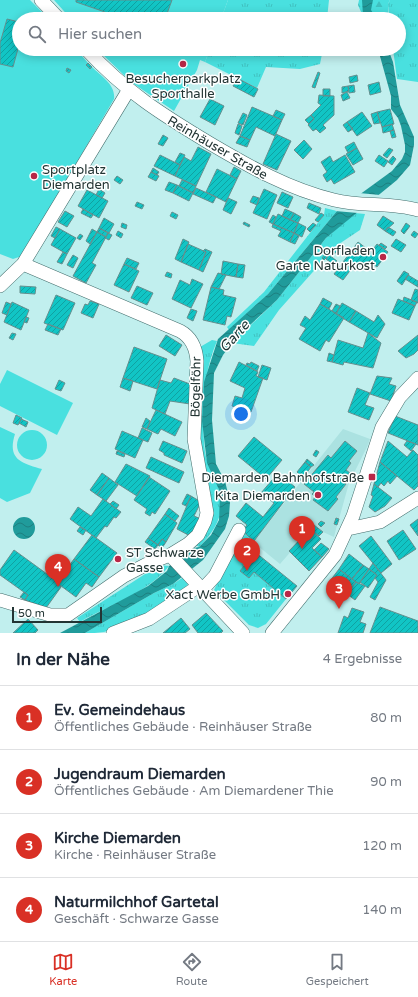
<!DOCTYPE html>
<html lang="de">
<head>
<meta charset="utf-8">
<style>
	body { margin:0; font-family:"Varela Round",sans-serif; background:#f2f2f3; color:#1f2937 }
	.scale { position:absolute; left:12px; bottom:10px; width:90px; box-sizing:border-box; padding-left:4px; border:2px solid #233534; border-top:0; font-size:11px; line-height:14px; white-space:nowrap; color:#233534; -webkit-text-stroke:3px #fff; paint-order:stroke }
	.you { position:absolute; left:241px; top:414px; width:14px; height:14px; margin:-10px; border:3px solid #fff; border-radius:50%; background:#1a73e8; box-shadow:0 0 0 6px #1a73e833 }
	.badge { display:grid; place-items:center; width:26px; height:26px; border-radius:50%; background:#d93025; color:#fff; font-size:13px; font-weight:700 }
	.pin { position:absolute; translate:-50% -33px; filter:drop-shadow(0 1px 2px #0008) }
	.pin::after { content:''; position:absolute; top:21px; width:14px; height:12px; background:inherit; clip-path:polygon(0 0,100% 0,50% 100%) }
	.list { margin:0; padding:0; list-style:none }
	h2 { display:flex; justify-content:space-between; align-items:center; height:52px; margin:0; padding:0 16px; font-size:17px }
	h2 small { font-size:13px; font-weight:400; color:#747a83 }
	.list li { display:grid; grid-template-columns:26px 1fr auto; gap:12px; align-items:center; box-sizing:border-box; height:64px; padding:0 16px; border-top:1px solid #e0e1e3 }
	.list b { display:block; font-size:15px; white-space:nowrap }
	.list p { margin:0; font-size:13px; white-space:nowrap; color:#747a83 }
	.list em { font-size:13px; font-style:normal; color:#747a83 }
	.icon { flex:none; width:22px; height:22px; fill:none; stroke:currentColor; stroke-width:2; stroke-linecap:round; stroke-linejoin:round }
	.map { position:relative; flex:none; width:418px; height:633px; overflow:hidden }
	.search { position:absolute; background:#fff; box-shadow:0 2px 10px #0003; left:12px; right:12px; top:12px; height:44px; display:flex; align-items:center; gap:10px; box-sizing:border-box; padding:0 14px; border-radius:22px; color:#747a83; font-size:15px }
	.sheet { height:308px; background:#fff }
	nav { display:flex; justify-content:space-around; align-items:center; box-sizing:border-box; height:56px; border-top:1px solid #e0e1e3; background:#fff; font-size:11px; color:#747a83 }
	nav a { display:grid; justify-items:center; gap:2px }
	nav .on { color:#d93025 }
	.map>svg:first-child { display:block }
	.built { fill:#abe2e1 }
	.grass { fill:url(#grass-tufts) }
	.forest { fill:url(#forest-firs) }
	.pitch { fill:#49e0df }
	.water { fill:url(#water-waves) }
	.pier { fill:#c1efee }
	.building { fill:url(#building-hatch); stroke:#648f8e }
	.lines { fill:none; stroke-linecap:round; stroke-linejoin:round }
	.minor-casing { stroke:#436e6d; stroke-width:14 }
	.minor { stroke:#fff; stroke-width:13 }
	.poi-dot { fill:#b82747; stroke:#fff; stroke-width:1.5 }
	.labels { text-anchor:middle; stroke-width:3; stroke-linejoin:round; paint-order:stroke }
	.poi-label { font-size:13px; fill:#233534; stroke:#fff; text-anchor:end }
	.street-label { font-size:13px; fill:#233534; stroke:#fff }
	.water-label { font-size:14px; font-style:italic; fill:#1b3433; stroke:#fff }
</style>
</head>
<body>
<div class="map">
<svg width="418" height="633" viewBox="0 0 418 633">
	<defs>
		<pattern id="grass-tufts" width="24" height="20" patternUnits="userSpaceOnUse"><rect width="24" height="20" fill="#49e0df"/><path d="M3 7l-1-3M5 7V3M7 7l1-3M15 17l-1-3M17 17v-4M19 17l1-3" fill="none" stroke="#40c1c0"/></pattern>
		<pattern id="forest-firs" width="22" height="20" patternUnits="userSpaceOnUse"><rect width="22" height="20" fill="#49e0df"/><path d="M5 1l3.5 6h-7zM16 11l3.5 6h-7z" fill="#40c1c0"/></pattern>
		<pattern id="water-waves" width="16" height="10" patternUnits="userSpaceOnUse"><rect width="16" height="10" fill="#209b9b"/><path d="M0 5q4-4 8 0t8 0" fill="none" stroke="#1c7f7f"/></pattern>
		<pattern id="building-hatch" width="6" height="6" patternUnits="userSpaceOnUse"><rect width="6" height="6" fill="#11c5c5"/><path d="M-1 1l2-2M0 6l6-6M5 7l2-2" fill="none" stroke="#10a1a1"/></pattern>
	</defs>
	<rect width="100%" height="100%" fill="#c1efee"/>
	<path class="built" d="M343,429l27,10 -3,8 -18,36 -10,36h-4l-1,5 3,1 -3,12 -11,-5 -9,-7 -34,39 -27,-22z"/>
	<path class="grass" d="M228,0h101l-2,19h-106z
		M390,0h28v82l-21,-3 -4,-30h6v-30h-10l-1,-15z
		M210,49h113l-3,15 -20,5 -34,-2 -9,21 -52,-26z
		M325,208l12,3 -69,83 -39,36 -2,-3 37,-35 60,-77z
		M355,213l10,1 -5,16 -24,16 -57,64 -25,36 -22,-3 45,-43 49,-62z
		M212,340l5,1c-15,36 -16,72 -12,111 2,11 7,19 11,29 11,28 3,46 -17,66l-3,-2 6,-8 -2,-190z
		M242,531l17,16 -19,24 9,7 5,-6 32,27 -20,25 -8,4 -9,-3 -35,-35z
		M159,565l10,1c-21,27 -60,39 -89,56l-3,-4z
		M185,576l4,5c-2,17 -68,46 -85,51 -6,1 -13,1 -19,1l69,-40 19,-9z"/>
	<path class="forest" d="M359,0h31l-2,4v13l-24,2 -6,-14z"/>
	<path class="pitch" d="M0,0h30l19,19h-30v30h57l12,14 -2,2 4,4 2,-2c9,9 24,18 22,32l-92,157 -9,3 -13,-5z
		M54,0h174l-7,19h-150z
		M97,49h113l-5,13 -5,-2 -3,10 -23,41 -43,-29z
		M7,370l66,33 -16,32 -57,-29v-22z
		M0,427l15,7c-8,25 6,29 27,35l-12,24 -23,9 -7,-4z
		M17 445a15 15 0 1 1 30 0a15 15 0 1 1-30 0Z"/>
	<path class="water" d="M362,0h11l-2,10 6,9h-11l-3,-4z
		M378,49h10l5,13 7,43 14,32v8l-4,20 -13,15 -71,58 -49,62 -41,38 -13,17 -9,18 -2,47 4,44 9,17 5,21 -1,14 -4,13 -22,31 -30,24 -19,9 -69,40h-25l88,-47 19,-15 2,-5 25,-18 5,-1 12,-12 8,-15 1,-28 -13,-29 -5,-42 2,-39 14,-43 50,-45 69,-83 55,-40 10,-12 3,-7v-7l-4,-19 -3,-8 -7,-9v-13z
		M13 528a11 11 0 1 1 22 0a11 11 0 1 1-22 0Z"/>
	<path class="pier" d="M359,193l21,2 -22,18 -23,-2z"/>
	<path class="building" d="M76,0h96l-7,19h-62l2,-7 -29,-10z
		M7,19l12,3v23l-6,22 -13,-3v-21z
		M88,63l4,4 -2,2 -4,-4z
		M67,68l4,2 -2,3 -3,-2z
		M318,72l2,1 -5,15 -3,-1z
		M357,75l1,6 -8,2 -1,-6z
		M237,78l21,11 -4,8 -21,-11z
		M379,82l2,10 -11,3 -2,-10z
		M354,85l1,7 -6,1 -1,-7z
		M348,86l1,5 -7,2v-6z
		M323,89h7v7h-7z
		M347,92l3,6 -7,3 -2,-6z
		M319,95l15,1v19l-11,10 3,3 -6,5 -4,-4 -3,2 -5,-6 6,-6 -3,-4 10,-10 -3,-2z
		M210,99l14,7 -9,19 -15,-8z
		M252,107l30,13 -7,16 -19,-9 -6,13 -10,-4z
		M390,109l4,15 -12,3 -5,-15z
		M276,110l9,4 -3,6 -9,-4z
		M362,112l10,14 -15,10 -10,-14z
		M377,112l3,11 -6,1 -3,-10z
		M243,113l4,2 -4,10 -5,-2z
		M311,115l3,4 -5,5 -4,-4z
		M347,122l6,7 -5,3 -5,-7z
		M238,124l4,2 -3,9 -4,-2z
		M392,124l2,6 -11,3 -1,-6z
		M394,130l2,7 -4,1 -2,-7z
		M276,134l15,7 -14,29 -14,-6z
		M163,135l5,3 -5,8 -5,-2z
		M240,136l10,4 -3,7 -11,-4z
		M304,140l8,9 -9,10 -9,-9z
		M354,142l3,6 -9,5 -3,-6z
		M198,147l13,7 -15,32 -21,-10 9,-19 7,4z
		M357,148l6,11 -10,6 -7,-11z
		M389,148l4,2 -6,8 -4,-3z
		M180,153l5,2 -5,10 -5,-3z
		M160,155l20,10 -5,11 -21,-10z
		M345,155l10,17 -21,12 -3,-5 -4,3 -4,-7 4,-3 -6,-10 9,-6 3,6z
		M379,155l9,6 -4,6 -9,-6z
		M393,156l3,3 -4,6 -4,-3z
		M234,167l7,4 -4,8 -7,-4z
		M153,168l6,4 -2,3 -6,-3z
		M217,169l20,10 -11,23 -20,-10z
		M151,172l8,4 -3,5 -8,-4z
		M117,176l6,4 -3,4 -6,-4z
		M182,180l14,6 -3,7 -14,-7z
		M169,182l8,3 -4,8 -8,-3z
		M177,185l16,8 -4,8 -16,-8z
		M196,188l20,9 -3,6 -20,-9z
		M99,189l6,4 -3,5 -6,-3z
		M264,189l13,6 -10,24 -14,-6z
		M87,190l21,11 -9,17 -21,-12z
		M282,192l11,5 -5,11 -11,-5z
		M253,196l6,2 -2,7 -7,-3z
		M228,198l9,4 -6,12 -8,-4z
		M137,202l7,3 -2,4 -7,-3z
		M309,203l12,5 -2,6 -12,-6z
		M83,209l10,6 -2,3 -10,-5z
		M285,209l9,4 -4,7 -8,-4z
		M65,211l9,5 -7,11 -9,-5z
		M172,212l6,3 -2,4 -6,-3z
		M294,213l7,4 -3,6 -8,-3z
		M321,213l3,2 -6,7 -3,-2z
		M278,214l20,9 -4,10 -21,-9z
		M273,215l3,2 -3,7 -4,-2z
		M383,216l11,7 -9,8 -8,-6z
		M104,218l10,6 -5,9 -10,-5z
		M244,222l6,3 -1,2 -6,-3z
		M122,223l5,2 -1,4 -5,-2z
		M298,223l8,4 -4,10 -8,-4z
		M313,223l3,2 -6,7 -3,-3z
		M406,223l4,3 -6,8 -3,-3z
		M273,224l21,9 -4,9 -12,-6 3,-5 -9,-4z
		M56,227l4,2 -5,9 -4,-2z
		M388,227l8,5 -3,4 -8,-5z
		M99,228l9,5 -2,4 -9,-5z
		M60,229l16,9 -9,16 -16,-9z
		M92,229l5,3 -7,12 -4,-3z
		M118,231l5,3 -2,4 -5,-3z
		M414,231l4,3 -3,4 -4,-3z
		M97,232l9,5 -14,26 4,2 -10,18 -13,-7z
		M108,233l4,2 -3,5 -4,-2z
		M294,233l5,3 -4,8 -5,-2z
		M80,234l3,2 -3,4 -3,-2z
		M183,239l6,3 -8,20 -6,-3z
		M396,239l10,6 -5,7 -10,-6z
		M358,242l13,10 6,-8 11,8 -11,15 -8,-6 -2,4 -5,-3 -7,9 -12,-9z
		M381,243l6,4 -2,2 -6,-4z
		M188,244l18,8 -7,18 -18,-8z
		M337,248l2,2 -5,4 -1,-2z
		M205,249l7,3 -9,20 -4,-2 7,-18 -3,-1z
		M327,251l3,3 -6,6 -2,-2z
		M63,252l4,2 -5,10 -5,-2z
		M73,255l5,3 -5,10 -6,-3z
		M329,255l8,6 -3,4 -8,-6z
		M127,258l12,5 -3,6 -12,-5z
		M223,261l15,3 -2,13 -15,-3z
		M343,262l9,6 -9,12 -9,-6z
		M124,264l15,7 -10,21 -15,-7z
		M238,264l7,1 -2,13 -7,-1z
		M404,271l5,3 -7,11 -5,-4z
		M167,272l5,2 -1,4 -6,-2z
		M218,273l8,2 -7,14 -8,-2z
		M408,275l10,6v6l-13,-8z
		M192,279l11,5 -12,24 -19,-9 8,-19 10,5z
		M20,286l16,1 -1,7 -15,-1z
		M137,286l16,7 -6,12 -16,-7z
		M211,287l13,3 -1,5 13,3 -5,19 -4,-1 -2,9 -22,-5z
		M415,289l3,1v13l-7,-3z
		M56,295l19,8 -12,27 -19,-7z
		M404,297l13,5 -2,4 -12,-5z
		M323,298l9,5 -3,6 -9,-5z
		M398,299l17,7 -6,14 -17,-7z
		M90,301l9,3 -6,14 -12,-5 4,-9 3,1z
		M6,302l5,2 -4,11 -5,-2z
		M12,302l17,8 -8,20 -17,-8z
		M342,303l14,8 -7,11 -13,-8z
		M320,304l24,14 -15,24 -3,-2 -6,11 -21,-12 7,-11 -6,-3 5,-9 5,4z
		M336,304l4,2 -4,8 -4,-3z
		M191,309l6,2 -4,10 -6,-3z
		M356,311l18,11 4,-7 7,9 -8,14 -28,-16z
		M26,317l3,1 -2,5 -3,-1z
		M48,324l13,5 -3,6 -13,-5z
		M12,333l4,1 -3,6 -4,-2z
		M368,333l13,10 -8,25 -29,-6 -1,3 -11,-3 6,-22 25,8z
		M166,335l16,10 -7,11 -16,-10z
		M418,335v15l-4,4 -8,4 -8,-7z
		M134,347l33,12 -10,30 -34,-11z
		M329,353l5,2 -2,7 -5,-1z
		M239,362l19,10 -2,4 7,2 -12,34 -19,-6 3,-10 7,2 3,-10 -15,-7z
		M251,362l8,4 -2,5 -11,-6 1,-2 3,1z
		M262,365l9,3 -4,12 -9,-3z
		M377,376l15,2 -3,6 7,2 -5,15 -21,-7z
		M123,378l10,3 -3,10 -10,-4z
		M174,378l16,6v20l-20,-3 -5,13 -13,-6 8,-28 11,3z
		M59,380l6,3 -4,8 -6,-2z
		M357,388l13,5 -5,12 9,3 -5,12 -21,-8z
		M156,410l26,12 -7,14 -14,-7 -3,5 -11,-5z
		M16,415l6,3 -4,7 -5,-2z
		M395,416l23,9v20l-30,-12z
		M146,418l4,3 -3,8 -5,-2z
		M21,419l7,3 -2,5 -7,-4z
		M142,428l10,5 -4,9 -10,-4z
		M122,431l21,9 -8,18 -20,-9z
		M254,437l28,23 -16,19 -28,-23z
		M163,441l24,10 -5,12 -18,-8v-2l-5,-3z
		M345,441l12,10 -8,10 2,2 -5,7 4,3 -7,8 3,3 -10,13 2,2 -10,12 -15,-11 2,-3 -3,-3 2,-2 -10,-8 24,-29 3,3z
		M388,441l19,16 6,-7 5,5v31l-4,4 -34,-28z
		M407,441l9,3 -5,7 -7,-6z
		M316,450l3,2 -3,5 -3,-2z
		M117,451l8,3 -1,3 -8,-3z
		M151,457l33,15 -5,11 -33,-15z
		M307,459l7,6 -3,2 -6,-5z
		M305,462l6,5 -8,11 -6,-6z
		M380,462l17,14 -7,8 -2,-3 -4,5 -3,-3 -3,4 -4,-3z
		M126,464l24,12 -13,20 -22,-14z
		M102,473l7,5 -12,17 -7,-5z
		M278,473l17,14 -41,54 -12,-10 5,-6 -11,-9 10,-13 17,14 11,-14 -13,-10z
		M300,475l3,3 -2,3 -3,-3z
		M149,477l21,14 -15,23 -3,-2 -2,4 -5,-3 2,-4 -13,-9z
		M109,478l9,7 -12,16 -9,-6z
		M374,484l18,14 -7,8 -10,6 -6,-5 4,-11 -2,-1z
		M187,494l4,2 -5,10 -4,-2z
		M191,496l10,6 -7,14 7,3 -9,18 -15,-8z
		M103,499l18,13 -5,6 -2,-1 -7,10 -2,-1 -9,12 -26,-19 8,-12 13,9z
		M113,501l6,4 -3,4 -6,-5z
		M169,508l10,8 -4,5 -10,-7z
		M165,514l12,9 -11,19 -4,-3 -4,6 -10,-7z
		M336,518l3,1 -2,6 -3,-1z
		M418,519v17l-8,-11z
		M321,521l4,2 -4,4 -3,-3z
		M314,525l9,7 -4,4 -9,-7z
		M80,527l6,3 -3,5 -6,-4z
		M294,528l5,3 -4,6 -5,-3z
		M310,529l11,10 -9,9 10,9 -13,14 -20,-20z
		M403,530l13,19 -17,11 -12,-19z
		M92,535l25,18 -18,24 -25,-18z
		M371,536l21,28 -11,9 -22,-27z
		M148,538l10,7 -3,4 -10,-7z
		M162,539l4,3 -4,6 -4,-3z
		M321,543l8,6 -7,8 -8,-7z
		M14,550l44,32 -1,1 4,4 -15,21 -21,-8 3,-5 -28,-20v-5z
		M255,552l42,34 -11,13 -32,-27 -5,6 -9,-7z
		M349,554l14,11 -11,14 -13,-10z
		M117,556l3,2 -2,4 -3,-2z
		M74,559l25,18 -7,10 -6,-4 -10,14 -19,-14z
		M373,563l13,17 -11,20 -5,-3 8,-15 -3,-4 2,-3 -8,-6z
		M363,565l6,4 -10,15 -7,-5z
		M339,569l17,13 -9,12 -17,-13z
		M369,569l8,6 -9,13 -8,-6z
		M356,582l9,4 -10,14 -8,-6z
		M24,592l4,3 -3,5 -5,-3z
		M380,607l38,14v12h-48z
		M352,608l12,4 -4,10 6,2 -3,9h-25l6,-17 4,2z
		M206,613l17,18 -2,2h-23l-6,-8z
		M181,618l9,11 -5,4h-22z
		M28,619l10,11 -3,3h-22z"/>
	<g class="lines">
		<g class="minor-casing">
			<path id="minor" d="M41,0l18,19
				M86,49c40,43 75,65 125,95 39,23 78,45 123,56 27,7 57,2 84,10
				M0,286l23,-22 105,-173
				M348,529l32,-7 38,-24
				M170,555l73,78
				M202,590l13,-14 24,-46
				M0,600l50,15h18l56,-39 23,-12 23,-9 18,-11 10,-9 7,-14 2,-8 -13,-74 3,-78c-1,-14 -6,-24 -17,-30l-157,-67
				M113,633l36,-14 50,-33
				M272,633l63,-78 18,-39 29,-89 18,-30 18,-19"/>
		</g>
		<use href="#minor" class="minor"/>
	</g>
	<g class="poi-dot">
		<circle cx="183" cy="64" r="4"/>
		<circle cx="34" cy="176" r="4"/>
		<circle cx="383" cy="257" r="4"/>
		<rect x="368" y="473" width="8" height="8" rx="2"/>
		<circle cx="318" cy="495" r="4"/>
		<circle cx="118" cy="559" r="4"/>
		<circle cx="288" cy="594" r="4"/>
	</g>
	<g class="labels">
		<g class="poi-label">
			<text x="183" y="83" text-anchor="middle">Besucherparkplatz<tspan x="183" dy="15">Sporthalle</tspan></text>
			<text x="42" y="174" text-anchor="start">Sportplatz<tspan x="42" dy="15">Diemarden</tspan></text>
			<text x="375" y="255">Dorfladen<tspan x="375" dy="15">Garte Naturkost</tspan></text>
			<text x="364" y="482">Diemarden Bahnhofstraße</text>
			<text x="310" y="500">Kita Diemarden</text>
			<text x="126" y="557" text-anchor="start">ST Schwarze<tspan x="126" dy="15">Gasse</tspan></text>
			<text x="280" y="599">Xact Werbe GmbH</text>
		</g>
		<g class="street-label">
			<text transform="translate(218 147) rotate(30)" y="5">Reinhäuser Straße</text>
			<text transform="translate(195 387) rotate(-89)" y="5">Bögelföhr</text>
		</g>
		<g class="water-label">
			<text transform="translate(234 336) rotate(-48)" y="5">Garte</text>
		</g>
	</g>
</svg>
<div class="scale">50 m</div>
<div class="you"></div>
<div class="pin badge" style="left:302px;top:549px">1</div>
<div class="pin badge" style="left:247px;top:571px">2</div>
<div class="pin badge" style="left:339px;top:609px">3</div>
<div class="pin badge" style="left:58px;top:587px">4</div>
<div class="search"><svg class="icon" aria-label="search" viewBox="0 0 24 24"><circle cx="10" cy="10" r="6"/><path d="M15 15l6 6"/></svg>Hier suchen</div>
</div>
<section class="sheet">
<h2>In der Nähe<small>4 Ergebnisse</small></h2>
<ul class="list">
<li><span class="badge">1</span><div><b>Ev. Gemeindehaus</b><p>Öffentliches Gebäude · Reinhäuser Straße</p></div><em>80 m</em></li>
<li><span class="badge">2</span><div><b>Jugendraum Diemarden</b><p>Öffentliches Gebäude · Am Diemardener Thie</p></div><em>90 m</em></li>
<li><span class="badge">3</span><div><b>Kirche Diemarden</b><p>Kirche · Reinhäuser Straße</p></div><em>120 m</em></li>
<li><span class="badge">4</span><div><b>Naturmilchhof Gartetal</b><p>Geschäft · Schwarze Gasse</p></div><em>140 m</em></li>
</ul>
</section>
<nav>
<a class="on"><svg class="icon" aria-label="map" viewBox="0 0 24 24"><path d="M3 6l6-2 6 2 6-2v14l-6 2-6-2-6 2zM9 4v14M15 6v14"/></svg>Karte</a>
<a><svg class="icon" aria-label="directions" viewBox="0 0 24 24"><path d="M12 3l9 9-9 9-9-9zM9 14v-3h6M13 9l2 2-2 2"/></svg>Route</a>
<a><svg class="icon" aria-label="saved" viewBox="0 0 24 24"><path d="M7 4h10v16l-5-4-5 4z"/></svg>Gespeichert</a>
</nav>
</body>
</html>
